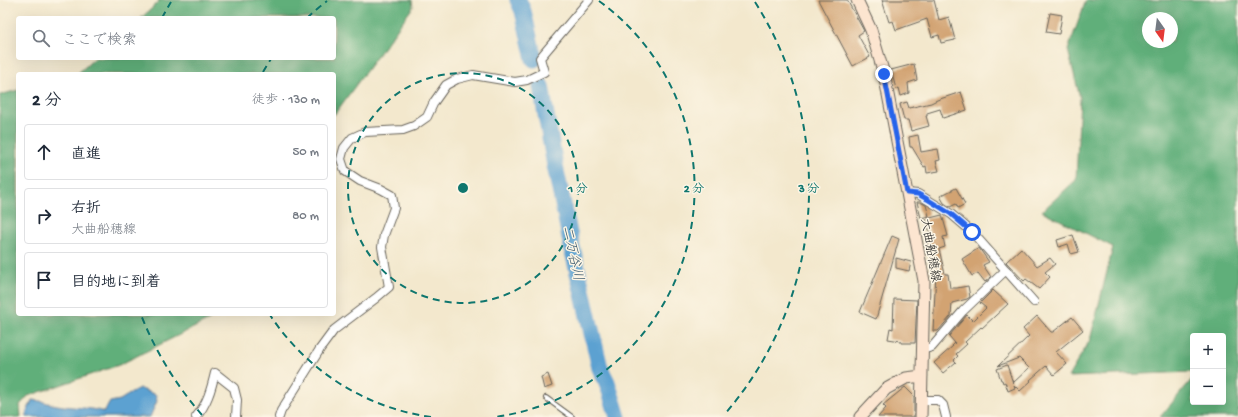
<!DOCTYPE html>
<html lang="ja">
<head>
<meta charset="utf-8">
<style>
	body { margin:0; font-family:"Gochi Hand","Klee One",sans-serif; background:#f6f6f7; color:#1f2937 }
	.controls { position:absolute; right:12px; bottom:12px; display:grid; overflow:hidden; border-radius:4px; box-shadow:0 4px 16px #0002 }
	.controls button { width:36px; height:36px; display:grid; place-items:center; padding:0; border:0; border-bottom:1px solid #e0e1e3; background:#fff; color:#1f2937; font:20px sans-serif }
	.compass { position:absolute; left:1142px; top:12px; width:36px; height:36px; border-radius:50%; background:#fff; box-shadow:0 4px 16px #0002; rotate:166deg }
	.stop { position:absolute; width:12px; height:12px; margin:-9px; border:3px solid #2563eb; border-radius:50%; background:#fff }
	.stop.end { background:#2563eb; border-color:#fff; box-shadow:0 1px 4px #0008 }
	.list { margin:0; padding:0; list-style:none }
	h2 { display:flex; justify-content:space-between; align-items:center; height:52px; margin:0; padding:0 16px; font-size:17px }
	h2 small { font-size:13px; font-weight:400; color:#747a83 }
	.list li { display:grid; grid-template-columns:26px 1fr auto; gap:12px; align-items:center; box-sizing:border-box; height:56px; margin:0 8px 8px; padding:0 8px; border:1px solid #e0e1e3; border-radius:4px }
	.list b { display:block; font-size:15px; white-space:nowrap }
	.list p { margin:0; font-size:13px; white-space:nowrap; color:#747a83 }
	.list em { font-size:13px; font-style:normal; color:#747a83 }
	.icon { flex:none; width:22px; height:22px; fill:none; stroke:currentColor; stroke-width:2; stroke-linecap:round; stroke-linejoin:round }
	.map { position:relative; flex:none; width:1238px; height:417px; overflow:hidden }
	.search { position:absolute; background:#fff; box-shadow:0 4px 16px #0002; left:16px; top:16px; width:320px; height:44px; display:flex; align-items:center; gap:10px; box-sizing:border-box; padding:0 14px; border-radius:4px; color:#747a83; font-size:15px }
	.panel { position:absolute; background:#fff; box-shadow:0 4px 16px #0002; left:16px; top:72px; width:320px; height:244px; border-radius:4px }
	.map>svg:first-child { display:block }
	.forest { fill:#61af7a; stroke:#3e664b; fill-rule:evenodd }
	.water { fill:#5ca1d1; stroke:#3c5e76 }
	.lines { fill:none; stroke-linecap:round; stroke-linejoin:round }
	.river { stroke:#5ca1d1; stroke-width:17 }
	.building { fill:#d2a372 }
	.lane-casing { stroke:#67635a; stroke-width:6 }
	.street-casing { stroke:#67635a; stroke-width:10 }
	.secondary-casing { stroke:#67635a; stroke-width:13 }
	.lane { stroke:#fff; stroke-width:4 }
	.street { stroke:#fff; stroke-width:8 }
	.secondary { stroke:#fce5d0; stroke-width:11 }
	.route { stroke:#2563eb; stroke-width:5 }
	.ring { fill:none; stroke:#0f766e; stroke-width:2; stroke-dasharray:7 5 }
	.labels { text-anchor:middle; stroke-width:3; stroke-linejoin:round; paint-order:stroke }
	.street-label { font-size:13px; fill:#1c1c1c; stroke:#fcf5e5 }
	.water-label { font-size:14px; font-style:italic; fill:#39586d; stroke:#fcf5e5 }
	.centre { fill:#0f766e; stroke:#fcf5e5; stroke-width:2 }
	.ring-label { font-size:12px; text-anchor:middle; font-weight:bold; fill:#0f766e; stroke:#fcf5e5; stroke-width:3; stroke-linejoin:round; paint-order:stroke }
</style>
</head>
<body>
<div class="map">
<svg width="1238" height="417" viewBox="0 0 1238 417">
	<rect width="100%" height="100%" fill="#fcf5e5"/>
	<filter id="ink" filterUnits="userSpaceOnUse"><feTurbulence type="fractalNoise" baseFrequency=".025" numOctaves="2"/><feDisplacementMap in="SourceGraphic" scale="8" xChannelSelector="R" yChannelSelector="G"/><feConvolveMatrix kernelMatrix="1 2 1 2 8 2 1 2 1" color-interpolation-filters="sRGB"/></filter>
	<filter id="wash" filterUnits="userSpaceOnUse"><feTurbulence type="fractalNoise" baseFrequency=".012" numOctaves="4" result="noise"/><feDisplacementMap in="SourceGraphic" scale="16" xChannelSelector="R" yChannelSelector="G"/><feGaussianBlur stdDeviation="0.9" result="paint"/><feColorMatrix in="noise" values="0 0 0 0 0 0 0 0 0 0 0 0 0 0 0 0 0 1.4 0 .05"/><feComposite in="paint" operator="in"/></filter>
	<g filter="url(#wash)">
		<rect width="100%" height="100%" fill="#f3e8cd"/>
		<path class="forest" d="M158,0h254l1,7 -79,108v-41h-257l18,-16h239v-40h-193l18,-16z
			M1086,0h152v417h-78l33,-39v24h30v-66h-30v36l-125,5 22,-37 23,-93 -71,-36 34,-31 4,-82 -12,-48zM1148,18h24v24h-24z
			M18,90v224h203l-102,51 -91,31 -8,9 1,12h-21v-322z"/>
		<path class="water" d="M139,388l17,7 1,6 -7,16h-124l1,-5 5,-12c9,0 16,4 25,5 16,3 32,2 47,7l6,-10 10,-2z"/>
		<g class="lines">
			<path class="river" d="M518,0l5,11 11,48
				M541,86l14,80 17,81 28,121 7,14 11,35"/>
		</g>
		<g id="blocks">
			<path class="building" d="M818,0h29l17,31 -6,4 12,22 -17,9z
				M882,0h52l5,20 10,-3 6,23 -14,3 -2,-8 -7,2 -5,-18 -31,11 -3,-9 -4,1z
				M1050,13l12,2 -3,19 -13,-2z
				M914,64l3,16 -9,3 1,10 -8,3 -2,-8 -3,1 -5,-19z
				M961,92l6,18 -24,8 -3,-9 -13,4v3h-1l3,10 -18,5 -3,-11h-4l-4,-16 7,-2 2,6 22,-5 6,-3z
				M918,135l3,17 17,-3 2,11 -4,1 3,10 -12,2 -1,-7 -2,1 -12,-20h-2l-1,-10z
				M956,188l9,16 -7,4 -2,-4 -6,3 -6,-4 -4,-7z
				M917,202h3l6,3 3,11 -8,2z
				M942,215l6,21 -5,1 2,10 -6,2 6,25h3l2,14h7l11,-2 2,11 -3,2 -15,4 -1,13 -13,15h-5l3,-59 -3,1 -2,-9 2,-1 -6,-21 5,-1 -6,-22z
				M1073,235l6,17 -8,2 -3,-10 -9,3 -2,-7z
				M892,236l7,3 -23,80 -16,-7z
				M979,248l10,14 -6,3 8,12 -6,5 -7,-9 -6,3 -10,-17z
				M1021,248l16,18 13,-8 5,6 -10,8 5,5 -11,12 -13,-10 -2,2 -18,-19z
				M896,258l15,4 -2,9 -13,-3z
				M993,290l15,14 -26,24 -1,-1 -16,15 2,2 -11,10 2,2 -4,4 2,2 -13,11 -9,-10 19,-17h-1l3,-3 -6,-7 18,-21 6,6 13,-13 -6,-5z
				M894,299l23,1 -2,43h-14v-2l-13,-2 2,-11 3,1z
				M1037,316l14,16h2l19,-15 11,13 -27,22 11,12 -13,11 -8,-9 -16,14 1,1 -11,10 -6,-6 1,3 -7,3 -3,-9 -2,1 -1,-3h-1l-4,-11 10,-4 6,18 16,-15 -10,-10 -21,8 31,-30 -6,-7z
				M548,374l4,12 -8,3 -3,-12z
				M905,387l9,9v21h-36l8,-9 -3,-3z"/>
		</g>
	</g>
	<g filter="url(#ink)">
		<use href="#blocks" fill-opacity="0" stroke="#67635a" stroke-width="1"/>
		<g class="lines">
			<g class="lane-casing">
				<path id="lane" d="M546,398l26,19"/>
			</g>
			<g class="street-casing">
				<path id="street" d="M907,193l11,1 33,20 21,18 62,70
					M922,350l10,-3 31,-36 43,-41
					M921,400h17l5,5 3,12
					M196,417c11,-13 15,-27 19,-44l19,15 3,12 -1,17
					M279,417l2,-6 39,-62 14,-19 42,-32 13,-11 -7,-40 2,-12 10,-27 -2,-13 -11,-6 -21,-8 -15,-10 -4,-12 3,-11 8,-10 13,-6 38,-2 11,-4 13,-9 7,-15 12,-17 11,-6 16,-4 42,7 12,-2 17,-8 -4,-14 49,-58"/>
			</g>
			<g class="secondary-casing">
				<path id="secondary" d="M857,0l14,30 13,44 40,207 -3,136
					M860,417l26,-28 20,-11 16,-2"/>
			</g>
			<use href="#lane" class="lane"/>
			<use href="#street" class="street"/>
			<use href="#secondary" class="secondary"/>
		</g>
	</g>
	<g class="lines" filter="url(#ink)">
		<path class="route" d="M884,74l23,119 11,1 9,5 24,15 21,18"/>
	</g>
	<g class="ring">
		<circle cx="463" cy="188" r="115"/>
		<path d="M431 417A231 231 0 0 1 270 315M263 72A231 231 0 0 1 271 59M307 18A231 231 0 0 1 327 1M599 1A231 231 0 0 1 495 417"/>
		<path d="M202 415A346 346 0 0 1 141 315M162 18A346 346 0 0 1 171 2M755 2A346 346 0 0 1 724 415"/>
	</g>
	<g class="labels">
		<g class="street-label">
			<text transform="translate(932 250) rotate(80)" y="5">大曲船穂線</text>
		</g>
		<g class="water-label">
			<text transform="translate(574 253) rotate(78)" y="5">二万谷川</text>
		</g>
	</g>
	<circle cx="463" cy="188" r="6" class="centre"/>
	<g class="ring-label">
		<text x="578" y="192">1 分</text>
		<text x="694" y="192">2 分</text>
		<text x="809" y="192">3 分</text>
	</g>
</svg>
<div class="controls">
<button>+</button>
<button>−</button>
</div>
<svg class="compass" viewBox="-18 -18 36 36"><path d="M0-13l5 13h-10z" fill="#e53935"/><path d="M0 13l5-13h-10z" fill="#747a83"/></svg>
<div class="stop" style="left:972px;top:232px"></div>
<div class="stop end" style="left:884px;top:74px"></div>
<div class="search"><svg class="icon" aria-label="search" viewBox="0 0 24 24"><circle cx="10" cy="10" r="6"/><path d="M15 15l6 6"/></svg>ここで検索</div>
<section class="panel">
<h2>2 分<small>徒歩 · 130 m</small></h2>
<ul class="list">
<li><svg class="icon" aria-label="ahead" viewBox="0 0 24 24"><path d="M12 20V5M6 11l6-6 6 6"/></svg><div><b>直進</b></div><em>50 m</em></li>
<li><svg class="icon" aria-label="right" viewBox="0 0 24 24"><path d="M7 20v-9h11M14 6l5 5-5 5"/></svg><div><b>右折</b><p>大曲船穂線</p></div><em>80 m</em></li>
<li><svg class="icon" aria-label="arrive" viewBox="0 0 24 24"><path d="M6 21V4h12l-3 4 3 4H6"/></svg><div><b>目的地に到着</b></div></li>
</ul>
</section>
</div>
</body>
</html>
